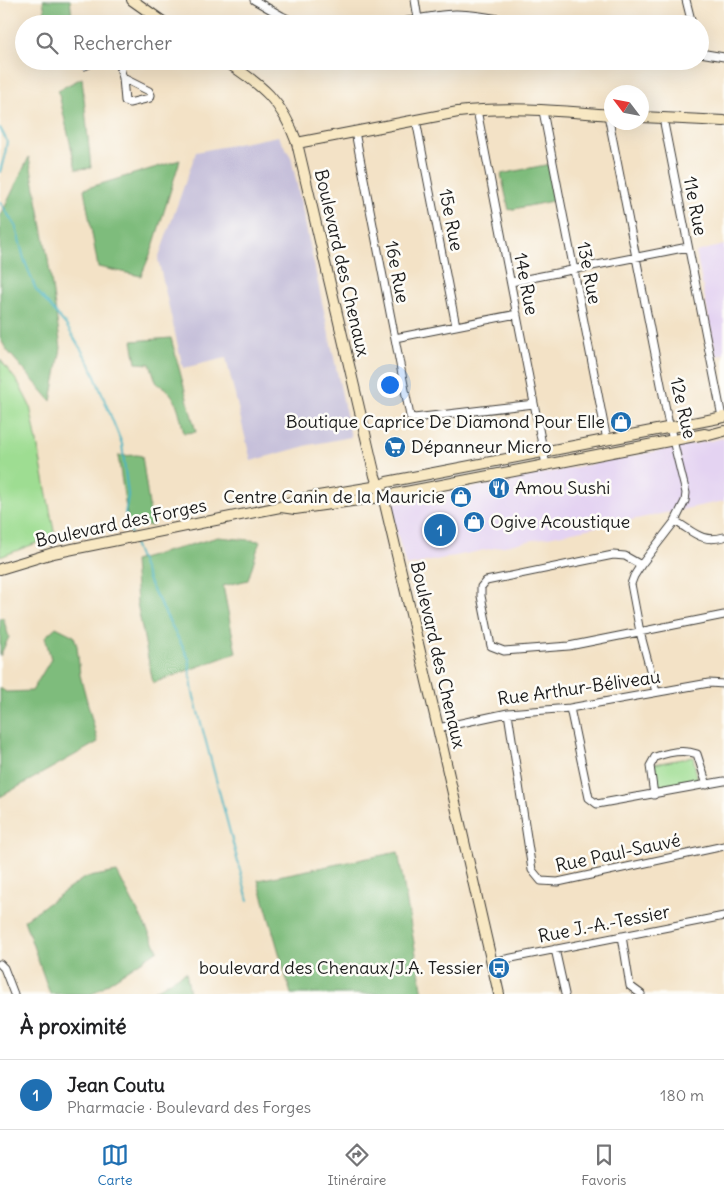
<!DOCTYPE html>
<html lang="fr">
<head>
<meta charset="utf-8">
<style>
	body { margin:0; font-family:Delius,sans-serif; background:#f6f6f6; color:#202124 }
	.compass { position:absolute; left:604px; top:85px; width:45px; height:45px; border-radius:50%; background:#fff; box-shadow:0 5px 20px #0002; rotate:302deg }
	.you { position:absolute; left:389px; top:384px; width:18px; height:18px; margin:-12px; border:4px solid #fff; border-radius:50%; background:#1a73e8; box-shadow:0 0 0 8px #1a73e833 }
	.badge { display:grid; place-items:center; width:32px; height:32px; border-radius:50%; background:#1f6fb2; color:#fff; font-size:16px; font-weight:700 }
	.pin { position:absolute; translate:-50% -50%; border:2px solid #fff; box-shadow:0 1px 5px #0006 }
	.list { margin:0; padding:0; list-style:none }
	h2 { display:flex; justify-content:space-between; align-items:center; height:65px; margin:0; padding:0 20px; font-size:21px }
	h2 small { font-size:16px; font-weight:400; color:#757577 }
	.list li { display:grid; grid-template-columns:32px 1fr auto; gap:15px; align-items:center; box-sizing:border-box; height:70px; padding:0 20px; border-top:1px solid #e0e0e0 }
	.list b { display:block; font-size:19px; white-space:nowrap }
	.list p { margin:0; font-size:16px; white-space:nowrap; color:#757577 }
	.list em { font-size:16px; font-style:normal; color:#757577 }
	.icon { flex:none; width:28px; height:28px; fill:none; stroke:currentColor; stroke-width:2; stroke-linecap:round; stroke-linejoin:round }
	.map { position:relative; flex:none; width:724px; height:994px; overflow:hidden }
	.search { position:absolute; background:#fff; box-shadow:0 5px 20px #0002; left:15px; right:15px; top:15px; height:55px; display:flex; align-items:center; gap:12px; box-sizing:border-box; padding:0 18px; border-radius:28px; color:#757577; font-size:19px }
	.sheet { height:135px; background:#fff }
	nav { display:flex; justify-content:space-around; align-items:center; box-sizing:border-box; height:70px; border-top:1px solid #e0e0e0; background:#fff; font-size:14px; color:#757577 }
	nav a { display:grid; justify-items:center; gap:2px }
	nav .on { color:#1f6fb2 }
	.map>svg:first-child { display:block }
	.built { fill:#e4d3f2 }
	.industrial { fill:#c6c0da }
	.green { fill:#9edd92; stroke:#5d7c57 }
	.forest { fill:#7ebc7c; stroke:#4d6c4c }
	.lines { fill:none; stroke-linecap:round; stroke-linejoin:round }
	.stream { stroke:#47b4c2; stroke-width:2 }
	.street-casing { stroke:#3c3a36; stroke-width:9 }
	.secondary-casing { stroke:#3c3a36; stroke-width:12 }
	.street { stroke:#fff; stroke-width:7 }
	.secondary { stroke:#f8e8c3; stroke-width:10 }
	.labels { text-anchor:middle; stroke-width:5; stroke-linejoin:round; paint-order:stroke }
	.street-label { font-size:18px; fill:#1c1c1c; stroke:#fdfcf7 }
	.poi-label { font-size:18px; fill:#1c1c1c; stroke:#fdfcf7; text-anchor:end }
</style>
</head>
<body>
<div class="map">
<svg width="724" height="994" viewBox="0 0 724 994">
	<rect width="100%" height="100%" fill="#fdfcf7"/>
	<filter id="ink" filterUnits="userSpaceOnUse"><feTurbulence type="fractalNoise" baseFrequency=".02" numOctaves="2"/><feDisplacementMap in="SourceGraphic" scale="10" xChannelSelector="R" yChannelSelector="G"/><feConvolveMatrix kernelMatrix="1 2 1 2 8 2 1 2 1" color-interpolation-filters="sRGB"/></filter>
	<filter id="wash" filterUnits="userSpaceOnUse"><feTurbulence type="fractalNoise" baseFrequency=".0096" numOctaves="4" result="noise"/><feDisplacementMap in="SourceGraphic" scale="20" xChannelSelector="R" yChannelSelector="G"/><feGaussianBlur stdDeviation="1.12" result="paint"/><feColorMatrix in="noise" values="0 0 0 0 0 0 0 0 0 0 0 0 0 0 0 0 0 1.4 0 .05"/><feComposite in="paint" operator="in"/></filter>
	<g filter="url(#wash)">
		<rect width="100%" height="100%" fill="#f3e2c6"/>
		<path class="built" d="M724,245v109l-8,2 -20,-104z
			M724,438v63l-318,65 -17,-62z"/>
		<path class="industrial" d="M278,136l13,21 60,280 -42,8 -58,16 -25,-103 -43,10 -25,-109 38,-107z"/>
		<path class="green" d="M0,359l19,25 11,22 25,130 -55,21z
			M693,757l5,25 -39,7 -5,-25z"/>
		<path class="forest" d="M43,0h27l3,24h-26z
			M82,78l9,90 -15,1 -18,-79z
			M29,157l19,102 13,89 -10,53 -45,-52 -6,-11v-121z
			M180,160l-28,90 -11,26 -43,-9 -14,-78z
			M550,164l7,36 -48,10 -8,-36z
			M171,338l25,94 -12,1c-5,-19 -6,-41 -27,-49l-7,-20 -14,-1 -4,-22z
			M137,455l5,1 10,70 -24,-4 -10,-66z
			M218,537l42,4 -12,39 -25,6 13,67 -83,30 -16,-80 -3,-42z
			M0,618h3l6,19 -9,19z
			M56,627l18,9 3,10 3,29 18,67 -98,55v-109l6,4 26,-1 19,-32 -6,-22z
			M398,852l25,142h-132l-33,-114z
			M117,872l41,78 -66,44h-42l-26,-74 60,-42z
			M186,972l4,22h-41z"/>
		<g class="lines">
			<path class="stream" d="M0,128l7,13 -2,13 -5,18
				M0,202l16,25 8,32 12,31 30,35 24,39 32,80 6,51 -3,19 6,20
				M133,541l17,43 39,75 1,14 3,20 55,207"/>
		</g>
	</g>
	<g filter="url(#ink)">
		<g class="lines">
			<g class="street-casing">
				<path id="street" d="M254,0l28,16 16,8
					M415,0l3,19
					M686,0l6,24
					M149,24l5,-8
					M393,24c21,-4 42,-10 63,-10 23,0 47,6 70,10
					M700,53l24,4
					M118,61l5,17 2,23 4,2 21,-5 1,-3 -2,-4 -26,-13
					M85,66l11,-5
					M477,110l69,355
					M543,111l64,329
					M608,115l60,305 18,73 -1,8 -10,20 -34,44 -7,11 -3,8 9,48 16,60
					M663,118l59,299
					M416,120l40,206
					M355,132l55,284 4,2 120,-14
					M511,282l177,-35
					M395,338l122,-24
					M675,521c19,11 26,22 49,16
					M641,565l-16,-9 -12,-1 -127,26 -5,6v9l10,50 13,5 65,-5 155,-31
					M570,708l19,90 8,6 127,-23
					M508,713l24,157 9,11 17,1 166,-36
					M438,728l70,-15 62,-5 139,-25 15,1
					M654,795l-4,-29 5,-9c14,-5 28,-8 42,-3l10,31
					M622,936l8,50 11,8
					M555,949l10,45
					M491,962l233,-46
					M0,964l4,4 10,26"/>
			</g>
			<g class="secondary-casing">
				<path id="secondary" d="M132,0l34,24
					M225,61c37,24 57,40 72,82l78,333c4,10 4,19 10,28l53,224 61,266
					M642,117l82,4
					M297,143l161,-31c51,-6 102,-1 154,3
					M281,507l14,2 85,-12 325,-63 4,1 15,-4
					M0,569l53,-16 227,-46 14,-7 85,-14 8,-4 337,-65"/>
			</g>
			<use href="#street" class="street"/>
			<use href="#secondary" class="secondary"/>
		</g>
	</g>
	<defs>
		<g id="shop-disc" transform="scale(1.125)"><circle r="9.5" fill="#1f6fb2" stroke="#fdfcf7"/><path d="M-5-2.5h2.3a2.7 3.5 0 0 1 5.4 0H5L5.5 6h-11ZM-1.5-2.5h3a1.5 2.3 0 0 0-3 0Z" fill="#fff"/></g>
		<g id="supermarket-disc" transform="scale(1.125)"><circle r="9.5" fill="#1f6fb2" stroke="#fdfcf7"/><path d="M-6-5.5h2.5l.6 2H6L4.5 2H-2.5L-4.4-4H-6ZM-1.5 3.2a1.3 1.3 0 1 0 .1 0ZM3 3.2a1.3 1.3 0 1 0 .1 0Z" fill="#fff"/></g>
		<g id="restaurant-disc" transform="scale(1.125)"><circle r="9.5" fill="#1f6fb2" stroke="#fdfcf7"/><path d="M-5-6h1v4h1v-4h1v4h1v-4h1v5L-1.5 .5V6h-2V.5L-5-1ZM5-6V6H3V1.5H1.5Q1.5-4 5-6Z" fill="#fff"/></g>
		<g id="bus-disc" transform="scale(1.125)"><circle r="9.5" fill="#1f6fb2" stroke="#fdfcf7"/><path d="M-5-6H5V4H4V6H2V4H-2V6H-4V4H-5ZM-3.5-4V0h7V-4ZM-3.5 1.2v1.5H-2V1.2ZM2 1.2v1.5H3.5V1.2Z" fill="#fff"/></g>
	</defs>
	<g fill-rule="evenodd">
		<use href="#shop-disc" x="621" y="422"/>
		<use href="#supermarket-disc" x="395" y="447"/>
		<use href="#restaurant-disc" x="499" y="488"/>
		<use href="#shop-disc" x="461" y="497"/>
		<use href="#shop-disc" x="474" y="522"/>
		<use href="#bus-disc" x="499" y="968"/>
	</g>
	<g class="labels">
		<g class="street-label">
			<text transform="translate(695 206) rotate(79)" y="6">11e Rue</text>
			<text transform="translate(451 220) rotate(79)" y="6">15e Rue</text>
			<text transform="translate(342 263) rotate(77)" y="6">Boulevard des Chenaux</text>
			<text transform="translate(397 272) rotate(79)" y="6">16e Rue</text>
			<text transform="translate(589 273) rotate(79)" y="6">13e Rue</text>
			<text transform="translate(526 284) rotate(79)" y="6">14e Rue</text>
			<text transform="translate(683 408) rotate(77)" y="6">12e Rue</text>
			<text transform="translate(121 523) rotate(-12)" y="6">Boulevard des Forges</text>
			<text transform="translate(438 655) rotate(77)" y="6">Boulevard des Chenaux</text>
			<text transform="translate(579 688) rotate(-8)" y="6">Rue Arthur-Béliveau</text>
			<text transform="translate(618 853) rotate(-12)" y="6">Rue Paul-Sauvé</text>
			<text transform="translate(604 924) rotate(-11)" y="6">Rue J.-A.-Tessier</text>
		</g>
		<g class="poi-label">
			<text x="605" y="428">Boutique Caprice De Diamond Pour Elle</text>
			<text x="411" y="453" text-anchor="start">Dépanneur Micro</text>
			<text x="515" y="494" text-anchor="start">Amou Sushi</text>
			<text x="445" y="503">Centre Canin de la Mauricie</text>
			<text x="490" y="528" text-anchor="start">Ogive Acoustique</text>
			<text x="483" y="974">boulevard des Chenaux/J.A. Tessier</text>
		</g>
	</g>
</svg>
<svg class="compass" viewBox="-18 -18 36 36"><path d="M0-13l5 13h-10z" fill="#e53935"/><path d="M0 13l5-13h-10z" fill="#757577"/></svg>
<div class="you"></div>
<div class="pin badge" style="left:440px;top:530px">1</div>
<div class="search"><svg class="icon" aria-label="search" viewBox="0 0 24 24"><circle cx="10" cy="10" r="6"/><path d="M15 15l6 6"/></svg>Rechercher</div>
</div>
<section class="sheet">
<h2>À proximité<small></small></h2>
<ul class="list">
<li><span class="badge">1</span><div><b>Jean Coutu</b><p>Pharmacie · Boulevard des Forges</p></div><em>180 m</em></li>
</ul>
</section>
<nav>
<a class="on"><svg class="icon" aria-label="map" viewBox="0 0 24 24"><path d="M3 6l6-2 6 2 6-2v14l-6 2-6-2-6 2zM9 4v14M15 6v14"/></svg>Carte</a>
<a><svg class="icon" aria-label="directions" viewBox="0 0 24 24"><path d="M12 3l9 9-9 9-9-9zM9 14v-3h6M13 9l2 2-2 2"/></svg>Itinéraire</a>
<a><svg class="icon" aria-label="saved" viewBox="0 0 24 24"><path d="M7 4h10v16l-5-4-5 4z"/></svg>Favoris</a>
</nav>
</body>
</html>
